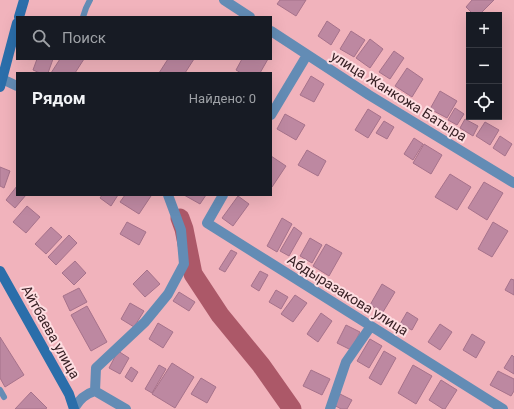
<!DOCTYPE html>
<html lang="ru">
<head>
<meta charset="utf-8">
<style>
	body { margin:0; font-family:Roboto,sans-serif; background:#20242c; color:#f1f3f6 }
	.controls { position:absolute; right:12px; top:12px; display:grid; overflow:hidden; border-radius:0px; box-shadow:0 4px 16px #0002 }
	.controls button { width:36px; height:36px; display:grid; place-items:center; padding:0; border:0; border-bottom:1px solid #363941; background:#171b24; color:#f1f3f6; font:20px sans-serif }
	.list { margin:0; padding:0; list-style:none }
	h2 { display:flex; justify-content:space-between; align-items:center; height:52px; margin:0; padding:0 16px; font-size:17px }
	h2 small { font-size:13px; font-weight:400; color:#9ea1a6 }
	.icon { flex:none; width:22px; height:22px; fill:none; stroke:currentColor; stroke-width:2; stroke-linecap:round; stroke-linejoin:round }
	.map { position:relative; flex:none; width:514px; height:409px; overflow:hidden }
	.search { position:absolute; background:#171b24; box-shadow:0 4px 16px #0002; left:16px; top:16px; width:256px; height:44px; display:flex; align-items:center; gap:10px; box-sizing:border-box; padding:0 14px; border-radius:0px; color:#9ea1a6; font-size:15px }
	.panel { position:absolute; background:#171b24; box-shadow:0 4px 16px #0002; left:16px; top:72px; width:256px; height:124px; border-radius:0px }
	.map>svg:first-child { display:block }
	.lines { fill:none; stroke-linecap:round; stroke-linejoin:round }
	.river { stroke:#ac5868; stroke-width:19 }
	.building { fill:#bd88a1; stroke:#a6728b }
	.lane { stroke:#638cb5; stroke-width:6 }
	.street { stroke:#638cb5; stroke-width:10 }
	.secondary { stroke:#2b6eaa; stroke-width:10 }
	.labels { text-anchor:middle; stroke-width:4; stroke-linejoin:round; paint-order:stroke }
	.street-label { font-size:14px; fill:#382125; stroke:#fedde1 }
</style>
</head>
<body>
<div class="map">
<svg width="514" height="409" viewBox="0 0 514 409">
	<rect width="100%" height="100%" fill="#f1b3bc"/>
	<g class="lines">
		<path class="river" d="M180,218l4,11 9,45 27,41 41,50 31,44"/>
	</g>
	<path class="building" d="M280,0h26l-10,16 -19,-12z
		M472,0h22l-15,15h-5l-8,-8z
		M327,21l13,9 -9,15 -13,-9z
		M351,31l14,9 -11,17 -14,-8z
		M370,39l13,10 -13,19 -14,-10z
		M394,51l10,7 -14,21 -11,-7z
		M37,59h16l-5,14h-8l-7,-3z
		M60,59h24l-9,14h-24z
		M168,59h26l-9,14h-26z
		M242,59h26l-8,14h-19l-5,-3z
		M407,68l16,11 -11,18 -17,-11z
		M311,76l13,8 -10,18 -14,-7z
		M440,91l17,10 -10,17 -17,-9z
		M455,108l9,6 -7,11 -9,-5z
		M368,109l13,8 -13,21 -13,-8z
		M285,114l20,11 -9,15 -19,-11z
		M465,119l13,7 -5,10 -13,-8z
		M384,121l10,6 -7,12 -11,-6z
		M485,122l14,8 -9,15 -14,-9z
		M500,136l12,8 -7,12 -12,-8z
		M414,138l9,6 -10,16 -9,-6z
		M424,144l18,11 -11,19 -18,-11z
		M307,150l19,11 -8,15 -20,-11z
		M271,156l15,10 -14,21 -1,-1z
		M0,167l10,4 -6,17 -4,-2z
		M450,174l21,13 -14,23 -22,-13z
		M484,182l19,11 -16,27 -19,-12z
		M17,186v9h9l-11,13 -9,-8z
		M102,195h16l-7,11 -11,-8z
		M125,195h24l2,1 -12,18 -19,-12z
		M184,195h22l-6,9z
		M238,196l11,8 -16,22 -11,-8z
		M27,206l13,11 -14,16 -13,-11z
		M282,218l10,6 -15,28 -10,-6z
		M127,222l19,10 -7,13 -19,-11z
		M493,222l15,9 -16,26 -14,-8z
		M51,227l11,10 -16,17 -11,-10z
		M294,227l8,6 -13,23 -9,-5z
		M69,235l8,8 -21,22 -8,-8z
		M310,238l12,7 -10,18 -12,-7z
		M326,244l16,9 -13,23 -16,-10z
		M231,250l6,3 -12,19 -6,-3z
		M75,261l11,12 -12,12 -12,-12z
		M147,270l13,14 -15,13 -12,-13z
		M260,271l8,4 -9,16 -8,-5z
		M511,279l3,1v15l-9,-5z
		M382,284l13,8 -12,20 -13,-7z
		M79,288l8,14 -17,9 -7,-15z
		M276,290l12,7 -7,12 -12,-7z
		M179,292l16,10 -6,9 -16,-10z
		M295,295l12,8 -14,19 -12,-8z
		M130,303l14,8 -10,16 -13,-8z
		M87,306l20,36 -16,9 -20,-36z
		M407,312l11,7 -6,11 -12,-6z
		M321,313l11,8 -14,21 -11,-8z
		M158,323l15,9 -10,16 -14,-9z
		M440,324l12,8 -12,18 -12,-8z
		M346,325l14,7 -9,18 -14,-7z
		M472,334l13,8 -9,16 -13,-8z
		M0,337l24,38 -19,12 -5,-9z
		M370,339l12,7 -13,22 -12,-7z
		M118,351l11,7 -9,16 -11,-6z
		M384,351l12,7 -15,27 -12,-7z
		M512,355l2,2v17l-10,-6z
		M172,363l22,14 -19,31 -23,-14z
		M159,365l7,4 -14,24 -7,-4z
		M413,365l19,11 -16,28 -18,-11z
		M131,367l7,5 -6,10 -7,-5z
		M311,370l19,9 -8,16 -19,-9z
		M498,371l16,8v12l-3,5 -21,-11z
		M201,378l15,9 -9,16 -16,-9z
		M441,380l16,10 -12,19h-2l-14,-9z
		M31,392l16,16 -2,1h-30z
		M340,394l12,6 -5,9h-6l-7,-4z"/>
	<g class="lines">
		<path class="lane" d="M83,17l3,-9 4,-8
			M0,390l4,7"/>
		<path class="street" d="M224,0l26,17
			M271,31l98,64 145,88
			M2,79l15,7
			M271,115l36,-60
			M223,195l-16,28 296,186
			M95,391l1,-23 49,-46 23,-28 16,-30 -3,-34 -13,-35
			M74,409c5,-10 11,-15 21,-18l31,18
			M330,409l16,-47 25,-36"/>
		<path class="secondary" d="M19,17l5,-17
			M0,87l17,-64
			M0,271l69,123 5,15"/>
	</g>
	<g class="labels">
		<g class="street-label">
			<text transform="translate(399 96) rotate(32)" y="5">улица Жанкожа Батыра</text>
			<text transform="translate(348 295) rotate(32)" y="5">Абдыразакова улица</text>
			<text transform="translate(51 332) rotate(61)" y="5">Айтбаева улица</text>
		</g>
	</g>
</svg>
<div class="controls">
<button>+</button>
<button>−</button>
<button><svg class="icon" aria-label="locate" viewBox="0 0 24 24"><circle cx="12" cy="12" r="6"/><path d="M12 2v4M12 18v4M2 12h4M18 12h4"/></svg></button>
</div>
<div class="search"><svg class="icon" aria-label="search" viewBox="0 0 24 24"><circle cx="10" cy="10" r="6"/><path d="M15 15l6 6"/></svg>Поиск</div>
<section class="panel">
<h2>Рядом<small>Найдено: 0</small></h2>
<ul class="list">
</ul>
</section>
</div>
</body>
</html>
